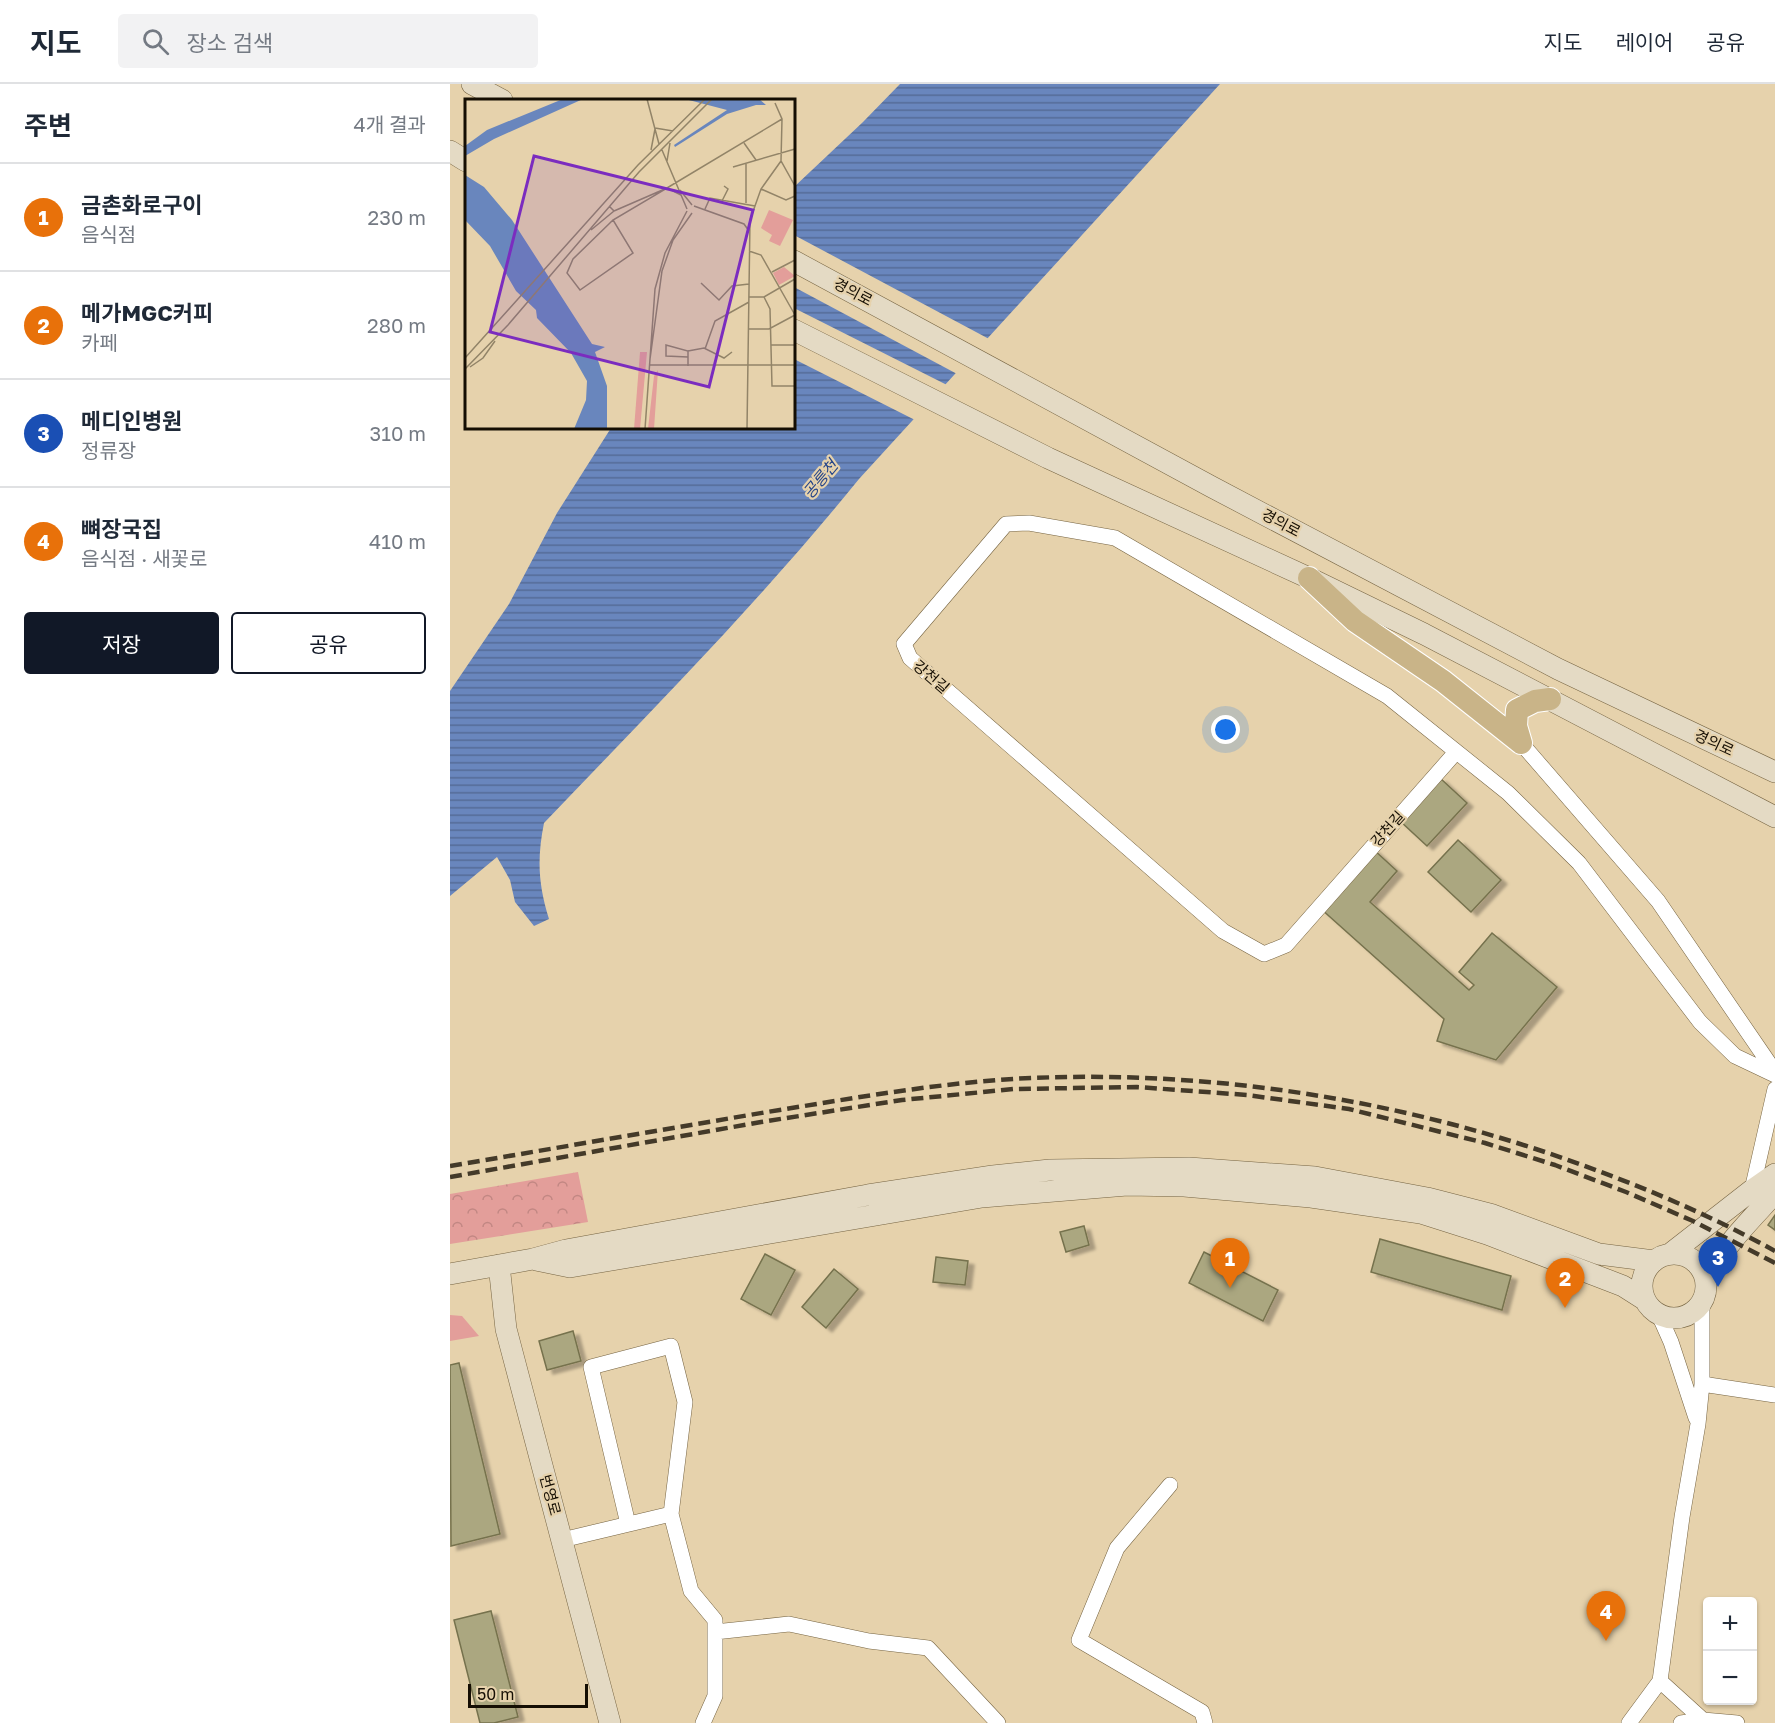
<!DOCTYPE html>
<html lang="ko">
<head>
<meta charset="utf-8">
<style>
	body { margin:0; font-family:"Golos Text","Noto Sans KR",sans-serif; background:#f2f2f3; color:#1f2937 }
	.controls { position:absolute; right:18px; bottom:18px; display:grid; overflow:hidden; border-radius:6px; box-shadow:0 2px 4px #0004 }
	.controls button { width:54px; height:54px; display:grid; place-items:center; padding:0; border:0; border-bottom:2px solid #e0e1e3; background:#fff; color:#1f2937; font:30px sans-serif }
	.scale { position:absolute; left:18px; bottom:15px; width:120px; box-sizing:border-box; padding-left:6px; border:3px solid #150e03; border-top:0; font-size:16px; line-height:21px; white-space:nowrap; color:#150e03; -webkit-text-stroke:4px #e6d2ac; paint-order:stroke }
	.you { position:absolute; left:776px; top:646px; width:21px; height:21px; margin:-15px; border:4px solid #fff; border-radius:50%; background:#1a73e8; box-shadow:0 0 0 9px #1a73e833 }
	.badge { display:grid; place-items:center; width:39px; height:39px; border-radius:50%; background:#111827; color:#fff; font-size:20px; font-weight:700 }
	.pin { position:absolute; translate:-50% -50px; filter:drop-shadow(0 2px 3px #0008) }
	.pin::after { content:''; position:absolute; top:32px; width:21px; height:18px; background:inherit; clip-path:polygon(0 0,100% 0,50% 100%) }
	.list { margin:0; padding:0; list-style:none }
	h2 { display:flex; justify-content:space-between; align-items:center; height:78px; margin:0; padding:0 24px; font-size:26px }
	h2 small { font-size:20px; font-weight:400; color:#747a83 }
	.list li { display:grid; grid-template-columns:39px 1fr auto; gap:18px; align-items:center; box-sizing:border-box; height:108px; padding:0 24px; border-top:2px solid #e0e1e3 }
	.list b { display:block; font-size:22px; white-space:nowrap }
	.list p { margin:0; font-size:20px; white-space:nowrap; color:#747a83 }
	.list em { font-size:20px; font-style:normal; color:#747a83 }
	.actions { display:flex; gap:12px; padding:18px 24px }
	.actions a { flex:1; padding:14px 0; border:2px solid #111827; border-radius:6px; text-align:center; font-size:21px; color:#111827 }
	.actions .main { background:#111827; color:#fff }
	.icon { flex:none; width:33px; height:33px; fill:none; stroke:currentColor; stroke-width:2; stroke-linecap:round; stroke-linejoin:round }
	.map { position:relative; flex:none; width:1325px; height:1639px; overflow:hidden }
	header { display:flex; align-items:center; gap:36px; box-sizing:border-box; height:84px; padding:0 30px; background:#fff; border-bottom:2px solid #e0e1e3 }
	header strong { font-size:28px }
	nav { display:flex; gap:33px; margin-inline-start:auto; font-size:21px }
	.search { width:420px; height:54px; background:#f2f2f3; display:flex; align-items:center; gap:15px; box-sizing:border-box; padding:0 21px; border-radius:6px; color:#747a83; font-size:22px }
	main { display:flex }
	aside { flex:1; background:#fff }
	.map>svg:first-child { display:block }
	.green { fill:#e39e9a }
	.forest { fill:url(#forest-crowns) }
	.water { fill:url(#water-rules) }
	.pier { fill:#e6d2ac }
	.building { fill:#aba780; stroke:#76724d; stroke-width:1.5; filter:url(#shadow) }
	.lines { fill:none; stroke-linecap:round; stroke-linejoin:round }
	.street-casing { stroke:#766442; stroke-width:16 }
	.secondary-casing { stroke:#766442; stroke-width:22 }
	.primary-casing { stroke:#fff; stroke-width:24 }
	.street { stroke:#fff; stroke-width:15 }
	.secondary { stroke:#e4dac4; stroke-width:21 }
	.primary { stroke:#c9b488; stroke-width:22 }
	.rail { stroke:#443a29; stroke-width:4.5; stroke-dasharray:12 6; stroke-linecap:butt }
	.labels { text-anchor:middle; stroke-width:4.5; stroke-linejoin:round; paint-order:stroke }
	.street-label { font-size:15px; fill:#150e03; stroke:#e6d2ac }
	.water-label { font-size:16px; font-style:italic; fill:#244488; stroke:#e6d2ac }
	.inset-road { fill:none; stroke:#928468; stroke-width:1.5 }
	.view { fill:#7b2cbf; fill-opacity:0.15; stroke:#7b2cbf; stroke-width:3 }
	.inset-edge { fill:none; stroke:#150e03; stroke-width:3 }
</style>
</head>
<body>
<header>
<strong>지도</strong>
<div class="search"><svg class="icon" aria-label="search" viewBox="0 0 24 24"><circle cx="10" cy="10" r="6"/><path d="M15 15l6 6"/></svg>장소 검색</div>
<nav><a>지도</a><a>레이어</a><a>공유</a></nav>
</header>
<main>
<aside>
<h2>주변<small>4개 결과</small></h2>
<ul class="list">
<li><span class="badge" style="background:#e8710a">1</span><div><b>금촌화로구이</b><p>음식점</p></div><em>230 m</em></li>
<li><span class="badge" style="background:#e8710a">2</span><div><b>메가MGC커피</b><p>카페</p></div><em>280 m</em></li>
<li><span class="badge" style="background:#1a4fb4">3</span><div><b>메디인병원</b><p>정류장</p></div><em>310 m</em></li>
<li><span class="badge" style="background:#e8710a">4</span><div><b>뼈장국집</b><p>음식점 · 새꽃로</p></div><em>410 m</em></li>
</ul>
<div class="actions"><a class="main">저장</a><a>공유</a></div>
</aside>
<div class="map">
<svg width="1325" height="1639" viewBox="0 0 1325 1639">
	<defs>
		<pattern id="forest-crowns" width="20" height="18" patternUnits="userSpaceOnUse" patternTransform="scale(1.5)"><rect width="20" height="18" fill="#e39e9a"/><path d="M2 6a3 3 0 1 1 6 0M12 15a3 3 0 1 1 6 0" fill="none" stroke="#c28783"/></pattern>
		<pattern id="water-rules" width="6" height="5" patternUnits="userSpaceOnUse" patternTransform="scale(1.5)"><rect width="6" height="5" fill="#6986bd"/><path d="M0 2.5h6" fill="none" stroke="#556c97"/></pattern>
		<filter id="shadow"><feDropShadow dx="6" dy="4" stdDeviation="1.5" flood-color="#0004"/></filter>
	</defs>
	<rect width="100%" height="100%" fill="#e6d2ac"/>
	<path class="green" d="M0,1231l12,1 17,20 -29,5z"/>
	<path class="forest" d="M128,1088l10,50 -138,22v-50z"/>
	<path class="water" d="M450,0h320l-361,395c-98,121 -208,232 -315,344 -7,35 -6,61 5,96l-15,7 -19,-24 -5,-22 -13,-23 -47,39v-205l59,-87 48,-91 54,-85h183v-241l69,-65z"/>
	<path class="pier" d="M344,151l197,105 -32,35 -165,-88z
		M344,224l155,78 -32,35 -123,-62z"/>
	<path class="building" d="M990,694l27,25 -40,43 -27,-25z
		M1008,756l43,40 -30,32 -43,-40z
		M923,765l24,22 -27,31 99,88 5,-5 -15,-13 33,-39 65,54 -61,73 -59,-19 7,-22 -124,-111z
		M1325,1131v15l-7,-5z
		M634,1142l5,19 -23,7 -6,-20z
		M930,1155l131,37 -9,34 -131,-38z
		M754,1168l74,38 -15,31 -74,-38z
		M315,1170l30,16 -24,45 -30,-16z
		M486,1173l32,4 -3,24 -32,-3z
		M384,1185l24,20 -32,39 -24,-21z
		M123,1247l8,30 -34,9 -8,-29z
		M9,1279l41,171 -49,12 -1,-181z
		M41,1527l27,106 -24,6h-14l-26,-103z"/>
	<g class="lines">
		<g class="street-casing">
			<path id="street" d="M1071,659l137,158 117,171
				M1006,668l-170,193 -22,9 -41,-23 -313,-273 -6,-14 102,-120 23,-1 86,15 272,158 121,97 71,70 121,159 35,34 40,19
				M1302,1106l23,-101
				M1209,1231l12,27 25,76
				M1252,1300l73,11
				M720,1401l-53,63 -38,92 123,72 3,11
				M221,1430l20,77 24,29v76l-12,27
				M112,1456l109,-26 14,-112 -14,-56 -80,21 37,157
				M265,1548l74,-8 80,17 59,7 70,75
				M1210,1597l43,39
				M1179,1639l31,-42 22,-164 16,-93 4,-40v-82
				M1231,1639l22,-3 34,3"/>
		</g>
		<g class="secondary-casing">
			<path id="secondary" d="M22,0l30,16
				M0,67l16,10
				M344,177l418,226 346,182 217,103
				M344,246l254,128 261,120 115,56 351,183
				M1192 1202a32 32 0 1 1 64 0a32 32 0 1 1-64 0Z
				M1220,1170l82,-64 23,-16
				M86,1176l34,7 412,-70 145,-12 57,1 127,11 110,16 66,21 110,42 26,10 22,14
				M49,1181l7,64 104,394
				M0,1190l83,-15 33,-9 302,-55 125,-19 57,-6 139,-2 126,9 112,21 66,17 106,39 55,7
				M1256,1198c16,-35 43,-60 69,-89"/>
		</g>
		<g class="primary-casing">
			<path id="primary" d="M859,494l46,43 88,60 78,62
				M1071,659l-5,-17 1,-16 18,-9 15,-2"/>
		</g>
		<use href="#street" class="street"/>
		<use href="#secondary" class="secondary"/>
		<use href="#primary" class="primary"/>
		<path class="rail" d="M0,1082c106,-18 211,-36 317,-54 88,-14 175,-30 264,-34 195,-8 388,25 570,94 59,22 118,48 174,79
			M0,1093l311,-55 141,-22 112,-11 123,-2 110,8 102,14 136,34 70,22 71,27 67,29 82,42"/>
	</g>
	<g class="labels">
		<g class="street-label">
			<text transform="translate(403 208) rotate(28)" y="5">경의로</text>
			<text transform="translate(831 439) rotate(28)" y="5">경의로</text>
			<text transform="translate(481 593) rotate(41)" y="5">강천길</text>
			<text transform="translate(1264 659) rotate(25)" y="5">경의로</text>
			<text transform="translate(938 745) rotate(-48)" y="5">강천길</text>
			<text transform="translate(100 1411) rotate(75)" y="5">번영로</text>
		</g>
		<g class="water-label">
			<text transform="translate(370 395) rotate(-50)" y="6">공릉천</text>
		</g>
	</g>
	<g transform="translate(15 15)">
		<rect width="330" height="330" fill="#e6d2ac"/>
		<path d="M304,111l24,10 -13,26 -11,-5 3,-6 -11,-7zM193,271l-4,59h-6l6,-53z" fill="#e39e9a"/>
		<path d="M175,253h7l-7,77h-6z" fill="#e39e9a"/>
		<path d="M319,168l11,9 -16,9 -6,-12z" fill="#e39e9a"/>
		<path d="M98,0h20l-89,40 -29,17v-10l22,-16zM220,0h74l7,6h-10l-29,9 -52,33 -1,-2 53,-35zM0,76l19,12 28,33 80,124 13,3 -10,5 12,34v43h-33l12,-29 1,-19 -16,-28 -34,-35 -1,-8 -20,-19 -26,-45 -25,-26z" fill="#6986bd"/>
		<path class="inset-road" d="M182,0l12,45M310,4l7,16 -1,42M190,29l18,3M279,44l12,17M186,51l4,-21M197,51l25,59M202,62l3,-18M281,65v39M268,68l62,-18M296,90l25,11 9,-4M215,91l12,15M257,102l6,-12 -4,-3M229,107l50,18 5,7M240,110l5,-11 45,8M149,112l53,-23 115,-69M148,121l-40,39 -6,14 13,17 53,-37 -20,-33 54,-32 14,7M126,131l23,-19 -5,-5M284,152l12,4 34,60M307,173l23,-12M236,184l18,17 13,-14 17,-2M284,198h15l31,-18M299,198l6,12 2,77h23M284,230h20l26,-14M306,246h24M240,250l10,-28 34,-19M223,252l16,-3 20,10 8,-6M223,258l-22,-1v-11l22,6v15M0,259l173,-193 67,-66M185,260l12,-88 11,-31 19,-27M184,266h146M5,268l13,-9 12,-17M0,270l43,-44 131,-153 73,-73M180,330l10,-140 10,-36 22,-42M282,330l3,-209 11,-31 20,-28 14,25"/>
		<path class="view" d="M69,57l219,54 -44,177 -219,-55z"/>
		<rect width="330" height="330" class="inset-edge"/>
	</g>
</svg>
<div class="controls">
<button>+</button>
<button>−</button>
</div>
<div class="scale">50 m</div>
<div class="you"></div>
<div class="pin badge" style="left:780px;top:1204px;background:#e8710a">1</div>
<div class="pin badge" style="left:1115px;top:1224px;background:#e8710a">2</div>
<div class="pin badge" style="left:1268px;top:1203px;background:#1a4fb4">3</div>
<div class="pin badge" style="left:1156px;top:1557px;background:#e8710a">4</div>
</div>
</main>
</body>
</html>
